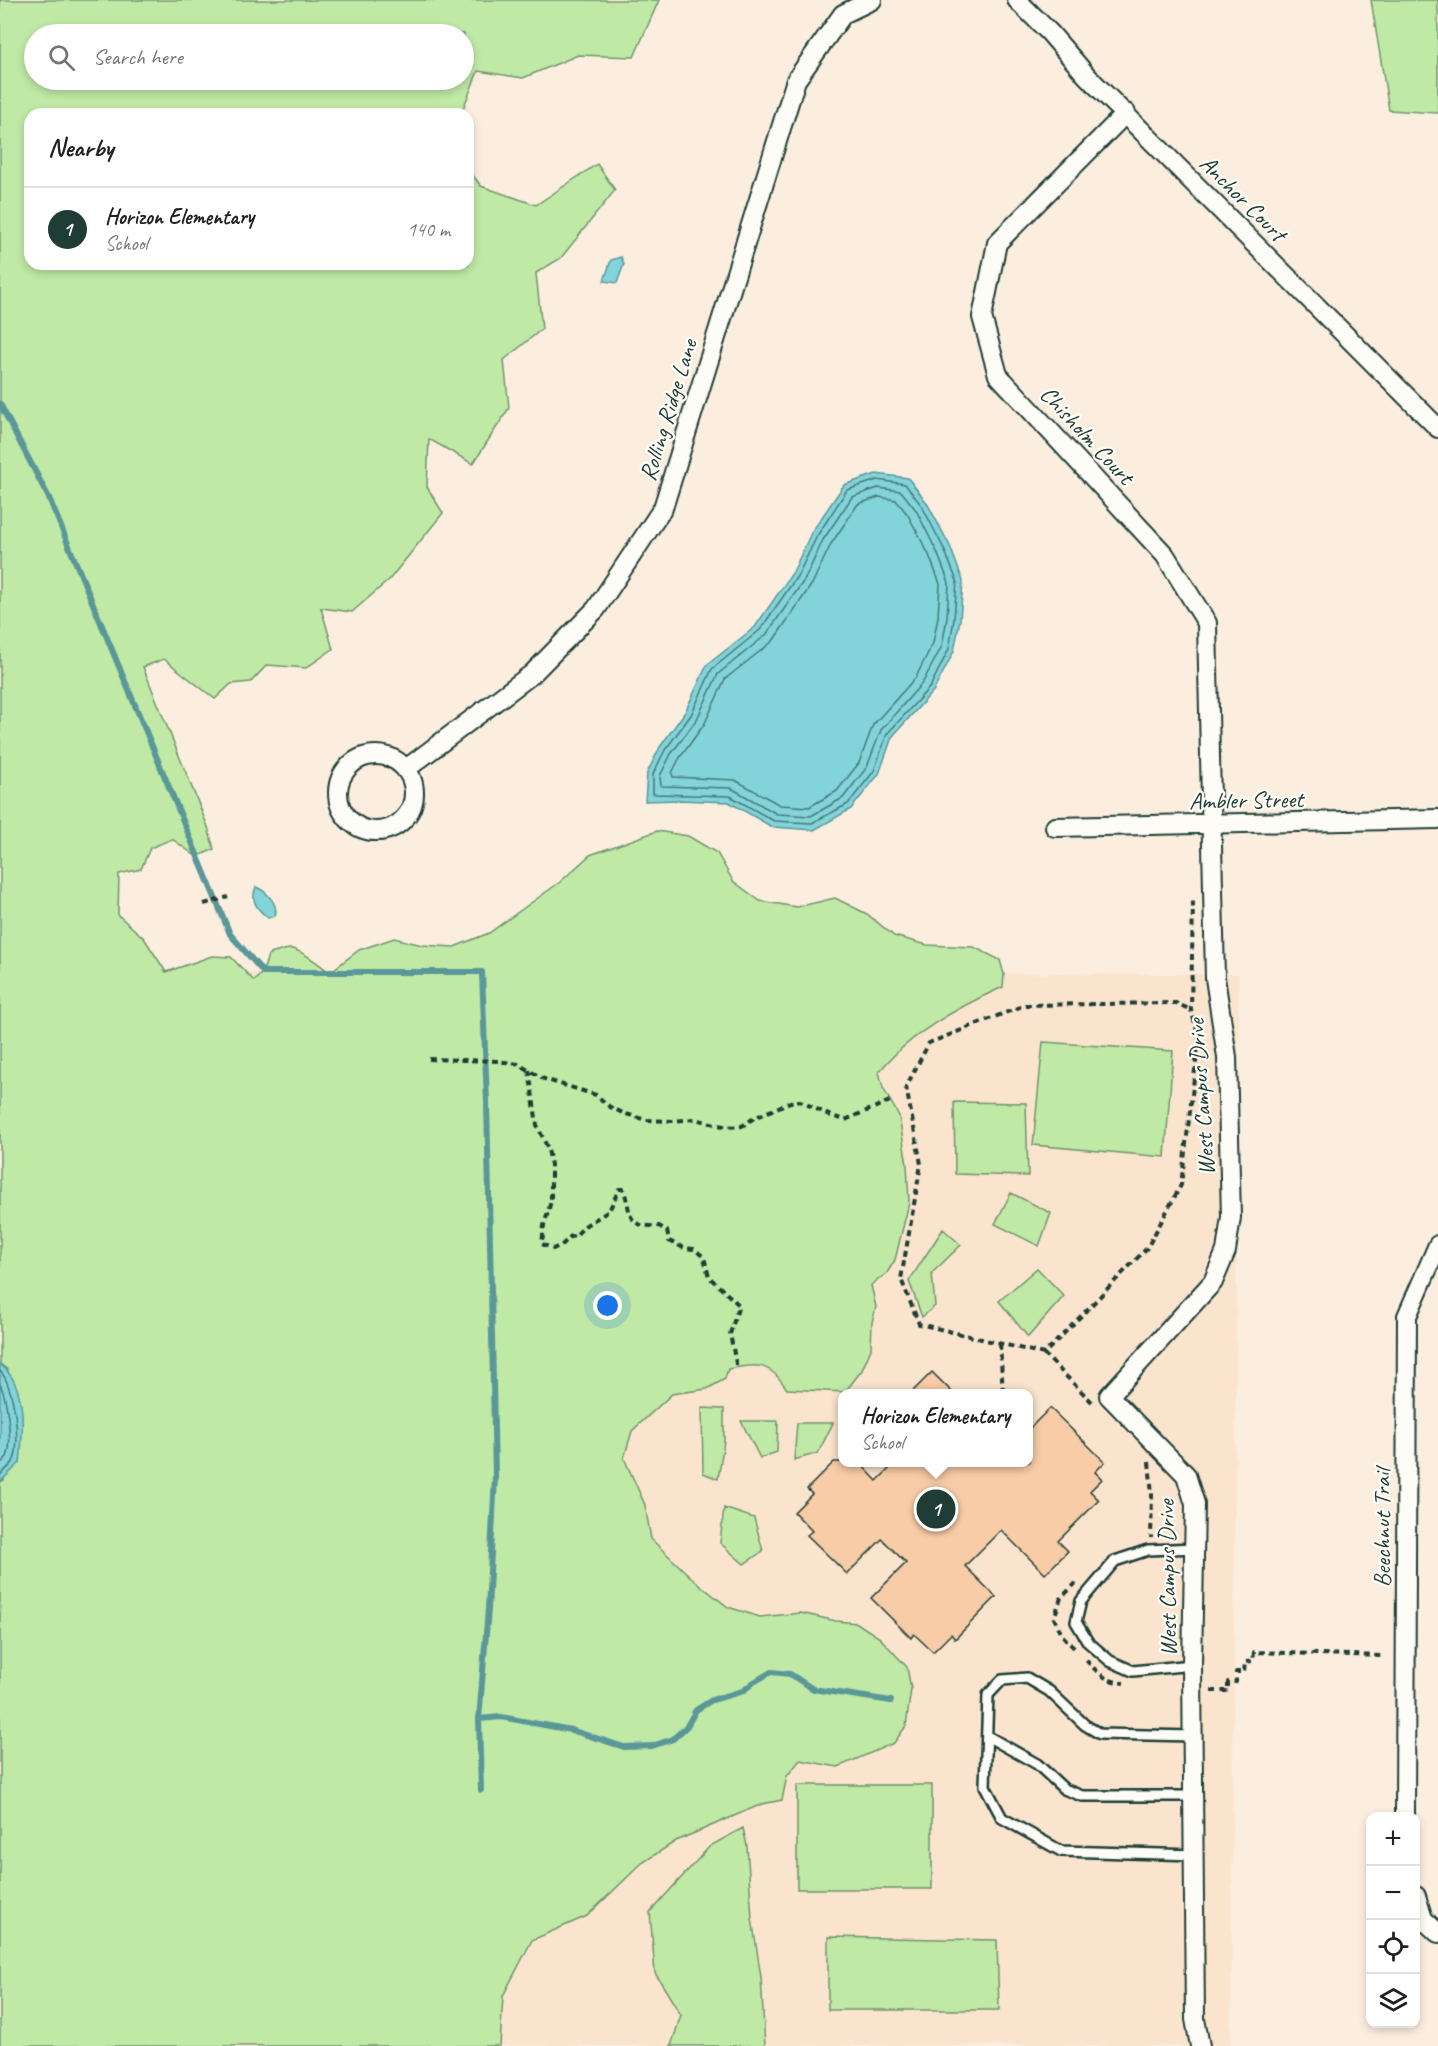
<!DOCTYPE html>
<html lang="en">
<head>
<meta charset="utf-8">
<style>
	body { margin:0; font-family:Caveat,sans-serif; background:#f2f2f2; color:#202124 }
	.controls { position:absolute; right:18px; bottom:18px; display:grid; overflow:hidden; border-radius:12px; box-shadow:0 3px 9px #0003 }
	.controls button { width:54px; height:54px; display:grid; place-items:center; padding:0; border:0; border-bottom:2px solid #e0e0e0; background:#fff; color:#202124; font:30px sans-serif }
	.you { position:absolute; left:608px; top:1306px; width:21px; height:21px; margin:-15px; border:4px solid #fff; border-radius:50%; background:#1a73e8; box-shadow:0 0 0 9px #1a73e833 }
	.badge { display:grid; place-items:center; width:39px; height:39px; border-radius:50%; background:#1f3d34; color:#fff; font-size:20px; font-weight:700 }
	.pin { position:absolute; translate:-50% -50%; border:3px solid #fff; box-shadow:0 2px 6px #0006 }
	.popup { position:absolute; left:838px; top:1389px; width:195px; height:78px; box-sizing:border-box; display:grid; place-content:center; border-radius:12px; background:#fff; filter:drop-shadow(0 2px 4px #0005); font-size:20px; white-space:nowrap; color:#757577 }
	.popup b { font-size:22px; color:#202124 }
	.popup::after { content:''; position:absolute; left:50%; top:100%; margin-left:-12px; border:12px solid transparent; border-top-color:#fff }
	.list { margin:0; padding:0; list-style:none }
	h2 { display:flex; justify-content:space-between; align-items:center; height:78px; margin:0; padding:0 24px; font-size:26px }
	h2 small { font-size:20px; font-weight:400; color:#757577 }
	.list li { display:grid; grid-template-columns:39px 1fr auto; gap:18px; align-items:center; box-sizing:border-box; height:84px; padding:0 24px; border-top:2px solid #e0e0e0 }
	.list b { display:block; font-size:22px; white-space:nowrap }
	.list p { margin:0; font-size:20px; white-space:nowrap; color:#757577 }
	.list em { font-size:20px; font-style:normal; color:#757577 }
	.icon { flex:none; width:33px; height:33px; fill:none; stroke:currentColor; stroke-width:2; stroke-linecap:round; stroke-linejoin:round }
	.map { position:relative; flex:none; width:1438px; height:2046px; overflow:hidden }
	.search { position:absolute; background:#fff; box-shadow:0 3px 9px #0003; left:24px; top:24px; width:450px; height:66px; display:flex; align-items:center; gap:15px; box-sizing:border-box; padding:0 21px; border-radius:33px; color:#757577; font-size:22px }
	.panel { position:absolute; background:#fff; box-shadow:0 3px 9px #0003; left:24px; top:108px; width:450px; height:162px; border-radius:18px }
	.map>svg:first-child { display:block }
	.built { fill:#fbe4ce; fill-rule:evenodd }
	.green { fill:#bfe9a5; stroke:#6f936c; stroke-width:1.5; fill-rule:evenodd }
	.water { fill:#82d3da; stroke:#5a9798; stroke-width:1.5 }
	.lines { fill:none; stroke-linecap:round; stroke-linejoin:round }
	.shore { stroke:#477976; stroke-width:1.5 }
	.stream { stroke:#5a9798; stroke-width:6 }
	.building { fill:#f8cca7; stroke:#1f3d34; stroke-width:1.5 }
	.service-casing { stroke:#1f3d34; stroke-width:14 }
	.minor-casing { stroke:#1f3d34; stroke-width:22 }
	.path { stroke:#1f3d34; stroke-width:4; stroke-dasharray:6 4.5; stroke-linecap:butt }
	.service { stroke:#fdfcf7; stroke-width:9 }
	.minor { stroke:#fdfcf7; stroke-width:18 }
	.labels { text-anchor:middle; stroke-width:4.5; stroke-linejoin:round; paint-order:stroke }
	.street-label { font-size:24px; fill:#1f3d34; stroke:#fdfcf7 }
</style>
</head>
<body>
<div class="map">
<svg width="1438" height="2046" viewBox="0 0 1438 2046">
	<rect width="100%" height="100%" fill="#fceedf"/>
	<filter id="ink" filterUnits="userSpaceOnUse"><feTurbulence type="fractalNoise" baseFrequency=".0167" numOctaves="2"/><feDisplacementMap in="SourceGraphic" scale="12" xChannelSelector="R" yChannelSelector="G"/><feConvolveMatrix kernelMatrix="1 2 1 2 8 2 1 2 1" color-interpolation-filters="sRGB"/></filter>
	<g filter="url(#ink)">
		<path class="built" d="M165,972l1074,2 -8,1072h-1066zM843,1394h186v68h-186z"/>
		<path class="green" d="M0,0h659l-25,57 -56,-2 -55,23 -45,-7 -17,43h-431v150h438v-95l13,17 55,19 61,-41 18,26 -54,68 -25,15 6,56 -38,31 5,48 -36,56 -44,-25 -2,48 16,26 -54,67 -37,32 -31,-4 12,41 -27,19 -39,-3 -16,17 -20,2 -16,15 -51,-40 -21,8 65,160 6,22 -17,8 -25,-18 -22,9 -9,21 -22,5 -1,41 26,23 22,34 46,-16 19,1 23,24 9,-9 5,-17c7,-2 17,-7 24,-6 12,2 27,16 38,23l29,-22 35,-12 28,7 32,2 35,-14 71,-51 30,-27 67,-24 31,5 29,17 16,28 27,20 37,6 38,-9 32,16 27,22 33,9 47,2 26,13 4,14 -1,13c-43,19 -94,47 -124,85l4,16 16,28 8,49 2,38 -14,57 -8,13 -16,12 5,22 -4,15 -1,27 -9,21 -17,22 -58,-3c-18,-28 -29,-25 -59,-20l-3,10 -18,10 -35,5 -40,37 -8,27 21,47 6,34 44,42 33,26 32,10 41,-4 35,8 21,2 23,15 27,29 4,22 -5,37 -12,17 -56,24 -38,-7 -13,16 -5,24 -20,4 -86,37 -34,22 -55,53 -55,24 -29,56 -3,50h-500v-564l4,-2 4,-110 -8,-6zM34,34h430v46h-430z
			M1371,0h67v113l-49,-3z
			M1043,1042l130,9 -8,106 -132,-12z
			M954,1102l72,1 2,73 -73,-2z
			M1011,1193l40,20 -12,33 -44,-22z
			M943,1229l18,16 -29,28 3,33 -13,11 -13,-36z
			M1037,1268l27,28 -36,41 -29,-36z
			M702,1408l22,1v32l-6,38 -15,-6z
			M741,1421h37l-1,31 -17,6z
			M797,1423h36l-15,30 -24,7z
			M724,1508l30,10 9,33 -19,13 -24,-21z
			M797,1785h135v104h-135z
			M743,1828l4,18 5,72 9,59 4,69h-94l10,-31 -26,-42 -5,-61 60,-66z
			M828,1937l169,3 2,70h-171z"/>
		<path class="water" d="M621,257l3,7 -7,19 -13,-2 7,-21z
			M876,474l32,4 19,25 23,43 13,35 -3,39 -6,31 -20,39 -42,47 -13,37 -28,35 -37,21 -42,-3 -43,-25 -51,-2 -33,1 2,-28 13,-26 25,-35 22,-47 48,-38 38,-55 18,-39 33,-48z
			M256,887c11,4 23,18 19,29l-7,2c-11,-9 -18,-17 -12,-31z
			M0,1364c28,22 23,67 20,99l-20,19z"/>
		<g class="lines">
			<path class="shore" d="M877,480l28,4 17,22 22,43 13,32 -3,38 -5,30 -19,38 -43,47 -13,37 -26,33 -36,19 -38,-2 -44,-25 -77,-2v-20l12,-24 26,-35 21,-46 48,-39 38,-55 19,-39 30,-46z
				M878,488l23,3 15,19 21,42 12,31 -2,35 -5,28 -19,36 -42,48 -14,37 -24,31 -32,18 -34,-2 -46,-26 -70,-2 -1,-10 11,-22 26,-35 21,-45 48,-39 39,-56 18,-39 29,-43z
				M879,497l17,3 12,15 21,40 11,29 -2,33 -5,26 -17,34 -43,48 -14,38 -22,28 -28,16 -29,-2 -45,-25 -62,-3 -1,-4 7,-14 26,-36 20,-44 48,-38 39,-57 19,-40 27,-40z
				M0,1371c14,13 22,75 13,91 -3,5 -9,9 -13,13
				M0,1384c7,14 13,59 7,73 -1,1 -7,7 -7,8"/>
			<path class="stream" d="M0,404l49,94 181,436 33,38h219l5,130 8,375 -7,132 -9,110 2,71
				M479,1719l22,-2 70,13 53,17 28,-1 21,-7 14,-13 9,-16 16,-10 31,-9 11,-9 17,-10 19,2 23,15 78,12"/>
		</g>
		<path class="building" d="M932,1372l22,22h-44z
			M1050,1408l55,54 -10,10 7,7 -12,12 9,9 -41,41 10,10 -23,23 -44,-44 -36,36 31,31 -41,42 -4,-5 -18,18 -19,-18 -3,4 -40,-40 35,-35 -24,-24 -35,35 -40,-39 5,-4 -18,-19 18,-18 -5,-5 27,-27h25l18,19 19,-19h133v-33z"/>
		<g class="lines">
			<g class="service-casing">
				<path id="service" d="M1192,1665l-59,6 -23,-10 -22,-19 -12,-20 5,-21 34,-40 33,-11 47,-2
					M987,1736l50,28 27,25 18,7h112
					M1194,1736l-94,-2 -15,-9 -36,-34 -22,-13 -25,2 -14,15 -3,91 17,32 59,33 134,4"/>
			</g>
			<g class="minor-casing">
				<path id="minor" d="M1017,0l33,33 37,43 351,352
					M1126,113l-129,130 -15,74 16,58 167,180 42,68 8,355 12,79 4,160 -5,34 -13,31 -104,114 77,79 9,29 -3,161 3,354 5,27
					M338 793a38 38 0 1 1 76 0a38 38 0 1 1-76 0Z
					M406,769l126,-95 64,-65 67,-101 133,-428 47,-66 29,-14
					M1055,827l383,-8
					M1405,1816l2,-500 31,-71
					M1416,1896l7,23 15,14"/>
			</g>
			<path class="path" d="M204,904l24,-7
				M429,1059l69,2 20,3 26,15 52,16 14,12 13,6 23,7 26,1 23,-2 32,8 15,-1 12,-8 36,-16 10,-1 31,15 14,4 45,-19
				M529,1070l8,55 11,24 3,16v36l-7,25 -2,18 11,5 10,-5 8,-8 3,1 12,-12 23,-14 10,-22h4c10,23 0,39 36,37l8,5 2,10 15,7 10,1 10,8 5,20 30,28 -9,29 7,34
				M1000,1344l3,50
				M1044,1354l-125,-30 -18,-45 20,-115 -15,-77 23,-44 96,-38 151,-2 15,7
				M1092,1402l-48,-48 103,-106 34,-63 18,-148 -8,-27 2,-109
				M1149,1462l3,32 -1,44
				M1074,1648l-12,-13 -8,-17 7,-20 15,-15
				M1086,1660c11,12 20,22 38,23
				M1211,1691h17v-9h8v-10h8l1,-10 8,-1 1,-9 129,4"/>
			<use href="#service" class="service"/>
			<use href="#minor" class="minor"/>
		</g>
	</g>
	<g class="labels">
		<g class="street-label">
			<text transform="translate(1243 198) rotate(45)" y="8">Anchor Court</text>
			<text transform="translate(668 410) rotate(-73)" y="8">Rolling Ridge Lane</text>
			<text transform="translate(1087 435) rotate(47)" y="8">Chisholm Court</text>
			<text transform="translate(1246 800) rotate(-1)" y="8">Ambler Street</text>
			<text transform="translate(1201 1097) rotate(-94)" y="8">West Campus Drive</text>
			<text transform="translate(1382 1528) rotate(-90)" y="8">Beechnut Trail</text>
			<text transform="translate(1167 1578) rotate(-91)" y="8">West Campus Drive</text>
		</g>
	</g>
</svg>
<div class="controls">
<button>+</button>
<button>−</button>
<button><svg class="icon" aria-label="locate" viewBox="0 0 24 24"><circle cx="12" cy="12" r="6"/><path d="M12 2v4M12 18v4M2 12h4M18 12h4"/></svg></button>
<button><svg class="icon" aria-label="layers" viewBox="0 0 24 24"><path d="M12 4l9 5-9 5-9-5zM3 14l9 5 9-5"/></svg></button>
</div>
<div class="you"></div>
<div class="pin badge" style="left:936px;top:1509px">1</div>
<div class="popup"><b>Horizon Elementary</b>School</div>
<div class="search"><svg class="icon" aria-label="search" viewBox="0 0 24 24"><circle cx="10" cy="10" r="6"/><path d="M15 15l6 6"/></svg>Search here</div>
<section class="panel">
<h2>Nearby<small></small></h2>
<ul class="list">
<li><span class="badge">1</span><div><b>Horizon Elementary</b><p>School</p></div><em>140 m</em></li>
</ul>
</section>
</div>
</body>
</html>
